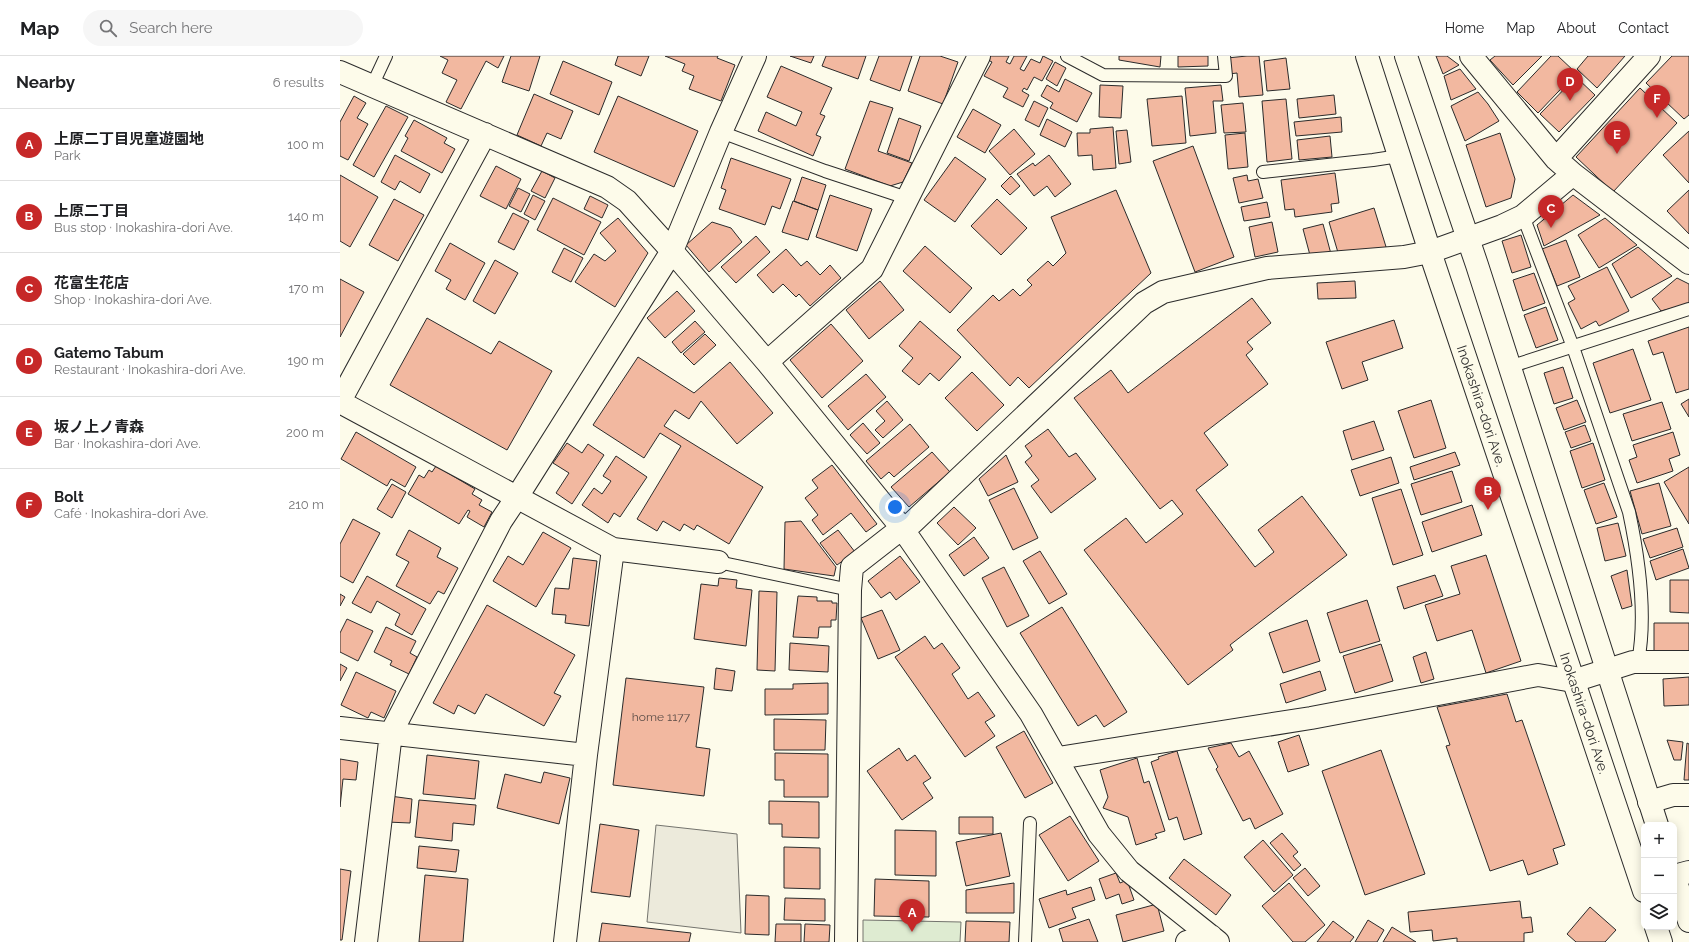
<!DOCTYPE html>
<html lang="en">
<head>
<meta charset="utf-8">
<style>
	body { margin:0; font-family:Raleway,"Noto Sans JP",sans-serif; background:#f6f6f6; color:#202124 }
	.controls { position:absolute; right:12px; bottom:12px; display:grid; overflow:hidden; border-radius:8px; box-shadow:0 2px 10px #0003 }
	.controls button { width:36px; height:36px; display:grid; place-items:center; padding:0; border:0; border-bottom:1px solid #e0e0e0; background:#fff; color:#202124; font:20px sans-serif }
	.you { position:absolute; left:555px; top:451px; width:14px; height:14px; margin:-10px; border:3px solid #fff; border-radius:50%; background:#1a73e8; box-shadow:0 0 0 6px #1a73e833 }
	.badge { display:grid; place-items:center; width:26px; height:26px; border-radius:50%; background:#c62828; color:#fff; font-size:13px; font-weight:700 }
	.pin { position:absolute; translate:-50% -33px; filter:drop-shadow(0 1px 2px #0008) }
	.pin::after { content:''; position:absolute; top:21px; width:14px; height:12px; background:inherit; clip-path:polygon(0 0,100% 0,50% 100%) }
	.list { margin:0; padding:0; list-style:none }
	h2 { display:flex; justify-content:space-between; align-items:center; height:52px; margin:0; padding:0 16px; font-size:17px }
	h2 small { font-size:13px; font-weight:400; color:#757577 }
	.list li { display:grid; grid-template-columns:26px 1fr auto; gap:12px; align-items:center; box-sizing:border-box; height:72px; padding:0 16px; border-top:1px solid #e0e0e0 }
	.list b { display:block; font-size:15px; white-space:nowrap }
	.list p { margin:0; font-size:13px; white-space:nowrap; color:#757577 }
	.list em { font-size:13px; font-style:normal; color:#757577 }
	.icon { flex:none; width:22px; height:22px; fill:none; stroke:currentColor; stroke-width:2; stroke-linecap:round; stroke-linejoin:round }
	.map { position:relative; flex:none; width:1349px; height:886px; overflow:hidden }
	header { display:flex; align-items:center; gap:24px; box-sizing:border-box; height:56px; padding:0 20px; background:#fff; border-bottom:1px solid #e0e0e0 }
	header strong { font-size:19px }
	nav { display:flex; gap:22px; margin-inline-start:auto; font-size:14px }
	.search { width:280px; height:36px; background:#f6f6f6; display:flex; align-items:center; gap:10px; box-sizing:border-box; padding:0 14px; border-radius:22px; color:#757577; font-size:15px }
	main { display:flex }
	aside { flex:1; background:#fff }
	.map>svg:first-child { display:block }
	.green { fill:#deebd1; stroke:#74746e }
	.parking { fill:#eceadb; stroke:#74746e }
	.building { fill:#f2b8a0; stroke:#2b2b2b }
	.lines { fill:none; stroke-linecap:round; stroke-linejoin:round }
	.service-casing { stroke:#2b2b2b; stroke-width:14 }
	.minor-casing { stroke:#2b2b2b; stroke-width:24 }
	.secondary-casing { stroke:#2b2b2b; stroke-width:24 }
	.service { stroke:#fdfbea; stroke-width:12 }
	.minor { stroke:#fdfbea; stroke-width:22 }
	.secondary { stroke:#fdfbea; stroke-width:22 }
	.labels { text-anchor:middle; stroke-width:3; stroke-linejoin:round; paint-order:stroke }
	.number-label { font-size:12px; fill:#5d4e48 }
	.street-label { font-size:14px; fill:#2b2b2b; stroke:#fdfbea }
</style>
</head>
<body>
<header>
<strong>Map</strong>
<div class="search"><svg class="icon" aria-label="search" viewBox="0 0 24 24"><circle cx="10" cy="10" r="6"/><path d="M15 15l6 6"/></svg>Search here</div>
<nav><a>Home</a><a>Map</a><a>About</a><a>Contact</a></nav>
</header>
<main>
<aside>
<h2>Nearby<small>6 results</small></h2>
<ul class="list">
<li><span class="badge">A</span><div><b>上原二丁目児童遊園地</b><p>Park</p></div><em>100 m</em></li>
<li><span class="badge">B</span><div><b>上原二丁目</b><p>Bus stop · Inokashira-dori Ave.</p></div><em>140 m</em></li>
<li><span class="badge">C</span><div><b>花富生花店</b><p>Shop · Inokashira-dori Ave.</p></div><em>170 m</em></li>
<li><span class="badge">D</span><div><b>Gatemo Tabum</b><p>Restaurant · Inokashira-dori Ave.</p></div><em>190 m</em></li>
<li><span class="badge">E</span><div><b>坂ノ上ノ青森</b><p>Bar · Inokashira-dori Ave.</p></div><em>200 m</em></li>
<li><span class="badge">F</span><div><b>Bolt</b><p>Café · Inokashira-dori Ave.</p></div><em>210 m</em></li>
</ul>
</aside>
<div class="map">
<svg width="1349" height="886" viewBox="0 0 1349 886">
	<rect width="100%" height="100%" fill="#fdfbea"/>
	<path class="green" d="M523,864l98,2 -1,20h-97z"/>
	<path class="parking" d="M316,769l81,9 4,99 -94,-11z"/>
	<path class="building" d="M100,0h64l-6,12 -12,-7 -25,48 -15,-7 11,-22 -15,-7 6,-13z
		M171,0h29l-11,35 -27,-9z
		M278,0h31l-8,20 -26,-11z
		M325,0h53l-1,2 18,7 -14,36 -32,-12 5,-13 -12,-5 3,-7z
		M450,0h24l-3,7z
		M486,0h40l-8,23 -36,-13z
		M539,0h33l-12,35 -30,-11z
		M580,0h20l18,6 -15,42 -35,-13z
		M650,0h19l-3,6 4,2 4,-8h13l-7,13 4,2 7,-12 9,4 3,-7 10,5 -11,20 -8,-4 -7,13 -3,-2 -2,3 7,4 -6,12 -20,-10 5,-9 -24,-12 8,-14 -4,-2z
		M779,0h42l-1,11 -41,-7z
		M838,0h30v10l-30,1z
		M907,0h12l4,39 -24,2 -2,-24 -8,1 -2,-16z
		M1096,0h11l12,9 -16,9z
		M1155,0h47l-29,29 -23,-25z
		M1211,0h7l18,17 -38,40 -21,-21z
		M1248,0h37l-28,32 -20,-19z
		M1332,0h17v59l-5,4 -38,-36z
		M946,2l4,31 -23,2 -3,-30z
		M223,5l49,21 -13,33 -49,-21z
		M715,6l11,6 -9,18 -11,-7z
		M441,10l51,22 -12,26 5,2 -9,19 5,2 -8,19 -55,-25 8,-19 30,14 6,-14 -35,-15z
		M1120,13l16,20 -25,11 -7,-24z
		M1236,21l19,18 -36,37 -19,-18z
		M725,23l27,14 -15,29 -27,-14 3,-5 -12,-7 6,-11 12,7z
		M760,29l23,1 -2,32 -22,-1z
		M881,29l2,16h-10l3,32 -26,3 -5,-48z
		M1300,32l37,35 -64,69 -37,-35z
		M1138,36l10,12 11,17 -34,20 -14,-35z
		M194,38l39,17 -12,28 -14,-6 -6,13 -24,-11z
		M994,39l2,19 -37,4 -2,-19z
		M14,40l12,7 -9,15 11,6 -20,36 -8,-4v-34z
		M278,40l80,35 -24,56 -80,-35z
		M842,40l4,47 -34,3 -5,-47z
		M946,43l6,60 -25,3 -5,-61z
		M530,45l23,7 -15,43 34,12 -9,19 -13,4 -45,-17z
		M694,45l14,7 -9,19 -14,-7z
		M903,47l3,29 -22,1 -3,-28z
		M46,50l22,11 -34,60 -21,-12z
		M633,53l28,16 -16,28 -28,-16z
		M1001,61l1,15 -46,4 -2,-14z
		M559,62l22,8 -12,35 -22,-8z
		M707,63l25,13 -7,15 -25,-12z
		M74,64l33,18 -3,5 11,6 -13,24 -41,-22 7,-13 -3,-2z
		M773,71l3,41 -23,2 -1,-15 -14,1 -1,-23h13v-4z
		M674,73l21,25 -25,21 -21,-24z
		M787,74l4,32 -12,2 -3,-33z
		M1349,75v52l-26,-28z
		M905,77l3,34 -20,2 -3,-34z
		M1160,77l15,46 -4,19 -25,9 -20,-62z
		M990,80l2,21 -33,3 -2,-20z
		M853,90l41,111 -39,15 -42,-111z
		M55,99l35,19 -10,19 -20,-12 -5,9 -14,-8z
		M709,99l22,29 -16,13 -8,-11 -13,10 -17,-22 16,-11 2,3z
		M615,101l31,22 -31,43 -31,-22z
		M391,102l60,21 -11,30 -8,-3 -7,19 -46,-16 7,-19 -5,-2z
		M156,110l25,13 -15,30 -26,-13z
		M202,115l13,7 -10,20 -14,-7z
		M995,117l4,30 -8,1 1,8 -37,5 -1,-8 -9,1 -4,-30z
		M0,119l38,22 -28,50 -10,-6z
		M907,119l1,6 10,-2 5,19 -24,5 -6,-25z
		M671,120l9,10 -10,9 -9,-9z
		M462,121l24,8 -8,25 -24,-9z
		M178,132l12,6 -9,18 -12,-6z
		M776,134l35,83 -122,115 -11,-11 -8,9 -53,-56 36,-35 6,6 14,-12 7,7 12,-11 -5,-5 21,-19 5,5 13,-13 -15,-36z
		M1349,134v44l-22,-23z
		M193,139l12,6 -10,19 -11,-6z
		M490,139l42,14 -15,42 -41,-14z
		M1233,139l27,20 -56,31 -7,-21z
		M250,140l18,9 -6,13 -18,-9z
		M213,142l48,24 -17,33 -47,-25z
		M54,143l30,16 -26,46 -29,-16z
		M657,143l30,29 -26,27 -30,-29z
		M453,145l25,9 -10,30 -26,-8z
		M927,146l3,15 -26,4 -3,-14z
		M1034,152l13,42 -48,6 -10,-34z
		M173,157l16,8 -15,29 -16,-8z
		M278,162l30,35 -33,54 -40,-25 19,-28 11,7 11,-10 -16,-18z
		M1265,162l32,27 -38,23 -21,-33z
		M372,166l19,6 11,14 -33,30 -23,-27z
		M932,166l6,30 -23,5 -6,-30z
		M983,168l8,30 -20,5 -8,-30z
		M1181,179l10,32 -19,6 -10,-32z
		M416,180l14,16 -34,31 -15,-16z
		M1226,184l14,37 -23,9 -15,-37z
		M110,187l35,20 -20,37 -19,-11 5,-9 -16,-9z
		M585,190l47,42 -22,25 -47,-42z
		M1298,191l34,29 -41,22 -19,-34z
		M224,192l19,10 -12,24 -19,-10z
		M446,193l15,17 6,-5 13,14 10,-10 11,13 -31,28 -11,-12 -3,3 -13,-13 -10,9 -16,-18z
		M155,204l23,13 -23,41 -22,-13z
		M1267,211l22,44 -30,15 -3,-5 -15,8 -13,-26 7,-4 -7,-13z
		M1194,217l11,30 -22,8 -10,-31z
		M1337,222l12,6v20l-28,7 -9,-12z
		M0,223l24,13 -24,45z
		M540,225l24,29 -35,29 -23,-29z
		M1015,225l1,17 -38,1 -1,-16z
		M337,235l18,20 -30,27 -18,-20z
		M912,242l19,25 -24,19 6,7 -7,6 22,29 -64,49 24,32 -32,25 59,77 19,-15 -16,-22 44,-34 45,59 -117,90 3,5 -45,35 -104,-135 42,-32 20,25 37,-29 -11,-14 -12,9 -86,-111 37,-28 17,23z
		M1206,251l12,33 -22,8 -12,-33z
		M87,262l64,36 8,-13 53,30 -45,79 -117,-65z
		M1054,264l9,28 -41,14 6,18 -26,9 -16,-47z
		M355,265l10,11 -24,21 -9,-11z
		M580,265l41,36 -22,24 -9,-8 -11,12 -17,-14 11,-13 -14,-12z
		M491,268l32,37 -41,37 -32,-38z
		M1349,271v62l-13,4 -13,-41 -10,3 -5,-14z
		M365,278l11,11 -22,20 -11,-11z
		M1293,293l18,51 -41,13 -17,-50z
		M298,301l56,36 36,-31 43,51 -36,31 -36,-43 -12,18 -14,-9 -11,16 99,61 -34,57 -32,-19 -3,5 -10,-6 -4,7 -17,-10 -6,10 -20,-12 44,-73 -21,-13 -16,25 -51,-33z
		M1223,311l10,31 -19,6 -10,-31z
		M632,316l32,33 -27,26 -32,-33z
		M526,318l20,23 -38,33 -20,-24z
		M1349,343v18l-8,-13z
		M1091,344l15,48 -32,10 -16,-47z
		M1237,344l9,22 -22,8 -8,-22z
		M547,345l16,19 -20,18 -8,-8 10,-9 -9,-10z
		M1322,346l9,27 -39,12 -9,-27z
		M1034,365l10,29 -32,10 -9,-29z
		M523,367l17,20 -13,11 -17,-19z
		M570,368l19,23 -35,30 -5,-5 -8,7 -15,-18z
		M1245,369l6,16 -20,7 -6,-16z
		M708,373l21,28 7,-4 20,26 -45,34 -20,-27 8,-6 -14,-18 7,-6 -7,-10z
		M16,376l60,35 -11,20 -14,-8 -4,7 -46,-27z
		M1333,376l7,23 -11,4 4,12 -36,12 -8,-23 8,-3 -4,-12z
		M227,387l15,10 6,-9 16,11 -32,49 -16,-11 13,-20 -16,-10z
		M1253,387l12,37 -23,8 -12,-37z
		M592,396l18,20 -41,35 -18,-20z
		M1115,396l5,13 -46,15 -4,-13z
		M666,399l12,27 -30,14 -9,-17z
		M276,400l31,21 -27,40 -6,-4 -6,10 -26,-18 12,-17 8,6 9,-13 -8,-5z
		M1051,401l8,26 -39,13 -9,-26z
		M492,409l45,59 -11,8 -15,-19 -28,22 -11,-15 6,-5 -13,-17 13,-10 -6,-8z
		M96,410l39,23 -3,5 10,6 -3,5 13,7 -8,15 -17,-10 3,-6 -2,-1 -9,14 -51,-30 11,-19 5,3 5,-8 3,2z
		M1349,411v57l-25,-42z
		M1112,415l10,31 -41,13 -10,-31z
		M1264,427l13,34 -21,7 -12,-34z
		M1319,427l12,43 -29,8 -12,-43z
		M52,428l14,8 -14,26 -15,-9z
		M674,432l24,50 -25,12 -24,-50z
		M1061,433l22,66 -30,10 -21,-67z
		M1132,449l10,30 -50,17 -10,-30z
		M614,451l22,21 -18,17 -21,-22z
		M13,463l27,14 -27,50 -13,-7v-32z
		M461,465l35,46 -2,9 -50,-7 1,-47z
		M1278,467l8,33 -21,5 -8,-33z
		M1337,472l6,19 -33,11 -7,-19z
		M69,474l32,18 -4,9 21,11 -14,26 -6,-3 -8,13 -34,-18 13,-24 -13,-7z
		M498,474l17,22 -18,13 -17,-22z
		M203,476l28,16 -35,59 -43,-26 15,-25 15,9z
		M634,481l15,21 -25,18 -15,-21z
		M1343,493l6,19 -33,12 -6,-19z
		M700,495l27,43 -18,10 -26,-43z
		M1146,499l35,106 -35,12 -14,-43 -35,11 -12,-36 35,-11 -9,-28z
		M560,500l20,26 -24,18 -6,-8 -9,6 -13,-17z
		M233,502l24,3 -8,65 -24,-3 1,-8 -14,-1 3,-26 14,1z
		M664,511l25,49 -22,11 -25,-49z
		M1287,514l5,36 -10,3 -11,-33z
		M1095,519l8,21 -39,13 -7,-22z
		M27,520l59,33 -14,26 -17,-10 5,-11 -23,-13 -6,12 -19,-10z
		M379,522l18,2 -1,8 16,2 -6,56 -52,-7 7,-55 17,2z
		M1330,524h19v33l-19,-1z
		M419,535l18,1 -2,79 -18,-1z
		M0,538l5,3 -5,9z
		M458,540l19,1v4h15v2h5l-1,17h-5v7h-12l-1,11 -25,-1z
		M1027,544l13,41 -40,12 -13,-40z
		M147,549l88,50 -21,38 7,3 -17,30 -58,-32 -11,20 -17,-9 -4,9 -21,-11z
		M722,551l65,105 -23,15 -8,-12 -18,11 -58,-93z
		M542,554l18,40 -22,9 -17,-41z
		M7,563l26,12 -15,30 -18,-9v-19z
		M967,564l13,41 -37,12 -14,-40z
		M1314,567h35v31h-35z
		M46,571l30,14 -6,12 7,4 -8,17 -19,-9 2,-4 -18,-9z
		M585,580l9,13 8,-6 18,25 -8,6 16,25 10,-7 17,24 -10,6 10,14 -30,21 -70,-100z
		M450,587l39,3 -1,26 -39,-2z
		M1041,588l12,37 -38,12 -12,-37z
		M1086,596l8,27 -13,4 -8,-26z
		M0,608l7,4 -7,13z
		M376,612l19,3 -3,20 -18,-2z
		M980,615l6,19 -40,13 -6,-19z
		M16,616l40,19 -12,27 -13,-6 -3,6 -27,-13z
		M1349,621v28l-25,1 -1,-27z
		M286,622l78,9 -8,60 14,2 -6,47 -91,-11z
		M488,627v31l-63,1v-26h28v-5z
		M1167,638l9,28 6,-2 43,125 -12,4 5,15 -30,11 -5,-15 -33,11 -44,-125 4,-1 -13,-38z
		M434,663l52,1 -1,30h-51z
		M684,675l29,52 -28,15 -29,-51z
		M959,679l10,30 -21,7 -10,-30z
		M1327,684l16,2 -2,18h-7z
		M891,687l8,14 10,-6 34,63 -28,15 -5,-11 -7,3 -27,-52 2,-2 -10,-19z
		M1347,687l2,1v36h-5z
		M559,692l8,13 8,-6 16,23 -8,5 10,15 -31,22 -35,-49z
		M1041,694l44,124 -60,21 -43,-124z
		M837,695l25,83 -18,6 -7,-23 -8,3 -18,-58 8,-3 -1,-2z
		M435,697l53,1v43h-44v-17h-9z
		M87,699l52,6 -4,38 -52,-5z
		M797,702l7,25 5,-2 16,50 -10,3 2,4 -21,7 -8,-28 -25,-9 5,-11 -8,-27z
		M0,703l18,3 -2,18 -13,-1 -3,28z
		M204,716l26,6 -11,46 -62,-16 8,-34 36,9z
		M50,740l22,3 -2,24 -23,-1z
		M79,744l57,5 -2,20 -21,-2 -1,18 -37,-4z
		M429,745l50,1v36l-37,-1v-13h-13z
		M730,760l29,45 -31,20 -29,-46z
		M619,761h34v17h-34z
		M260,768l39,6 -9,67 -39,-5z
		M555,774l41,1v45l-41,-1z
		M661,777l9,43 -44,10 -10,-44z
		M942,777l16,19 -5,4 8,9 -7,6 -24,-28z
		M923,784l30,35 -19,17 -30,-35z
		M79,790l40,4 -3,22 -39,-4z
		M444,791l36,1v41l-36,-1z
		M844,803l47,36 -15,20 -47,-37z
		M965,812l15,18 -12,10 -15,-18z
		M0,813l11,2 -9,69h-2z
		M776,817l4,10 7,-3 7,20 -12,4 -3,-10 -13,5 -7,-20z
		M85,819l43,4 -5,63h-44z
		M535,823l54,2v36l-55,-1z
		M674,827v30h-48v-23z
		M949,827l36,42 -20,17h-12l-31,-36z
		M751,831l4,13 -23,8 4,10 -27,10 -10,-29 27,-9 1,5z
		M406,839l23,1v39l-24,-1z
		M445,842l40,1v22l-41,-1z
		M1180,845l2,17 9,-1 2,15 -9,1v9h-67v-4l-24,3 -1,-11 -22,2 -2,-20z
		M817,848l7,27 -41,11 -7,-27z
		M1250,851l26,23 -11,12h-29l-9,-8z
		M749,863l9,23h-35l-4,-13z
		M1028,864l16,10 -7,12h-22z
		M626,865l44,1 -1,20h-44z
		M993,865l21,16 -4,5h-33z
		M262,867l89,10 -2,9h-90z
		M436,868h25v18h-26z
		M465,868l25,1 -1,17h-25z
		M1052,871l24,15h-33z"/>
	<g class="lines">
		<g class="service-casing">
			<path id="service" d="M727,0l36,19 123,1 -2,-20
				M32,30l14,-30
				M381,76l104,39 82,27
				M923,116l110,-12 26,-4
				M1183,160l50,131 56,165c10,47 18,103 9,150
				M1169,311l180,-58
				M378,506l132,28
				M685,886l5,-119"/>
		</g>
		<g class="minor-casing">
			<path id="minor" d="M1131,0l85,103 17,15 116,89
				M0,16l267,115 20,14 45,50 95,111 135,166 129,186 68,120 30,37 89,71
				M1216,103l93,-103
				M427,306l105,-93 107,-213
				M0,345l145,-267
				M0,346l273,147 105,13
				M0,672l246,27
				M718,702l253,-40 227,-43 35,6 60,-19h56
				M1309,746l24,-7h16
				M1334,820l15,-4
				M26,886l25,-209 110,-212 16,-24 155,-246 49,-119 34,-76
				M225,886l21,-187 27,-206
				M506,886l4,-352 2,-23 50,-39 10,-5 232,-220 19,-11 104,-24 137,-11 26,-5 72,-26 21,-10 50,-42
				M847,886l24,-6"/>
		</g>
		<g class="secondary-casing">
			<g id="secondary">
				<path id="s1" d="M1027,0l63,196 214,639"/>
				<path d="M1066,0l71,209 180,560"/>
				<path d="M1334,820l15,45"/>
				<path d="M1316,871l5,15"/>
			</g>
		</g>
		<use href="#service" class="service"/>
		<use href="#minor" class="minor"/>
		<use href="#secondary" class="secondary"/>
	</g>
	<g class="labels">
		<g class="number-label">
			<text x="321" y="665">home 1177</text>
		</g>
		<g class="street-label">
			<text dy="5" stroke="none"><textPath href="#s1" startOffset="368">Inokashira-dori Ave.</textPath></text>
			<text dy="5" stroke="none"><textPath href="#s1" startOffset="692">Inokashira-dori Ave.</textPath></text>
		</g>
	</g>
</svg>
<div class="controls">
<button>+</button>
<button>−</button>
<button><svg class="icon" aria-label="layers" viewBox="0 0 24 24"><path d="M12 4l9 5-9 5-9-5zM3 14l9 5 9-5"/></svg></button>
</div>
<div class="you"></div>
<div class="pin badge" style="left:572px;top:876px">A</div>
<div class="pin badge" style="left:1148px;top:454px">B</div>
<div class="pin badge" style="left:1211px;top:172px">C</div>
<div class="pin badge" style="left:1230px;top:45px">D</div>
<div class="pin badge" style="left:1277px;top:98px">E</div>
<div class="pin badge" style="left:1317px;top:62px">F</div>
</div>
</main>
</body>
</html>
